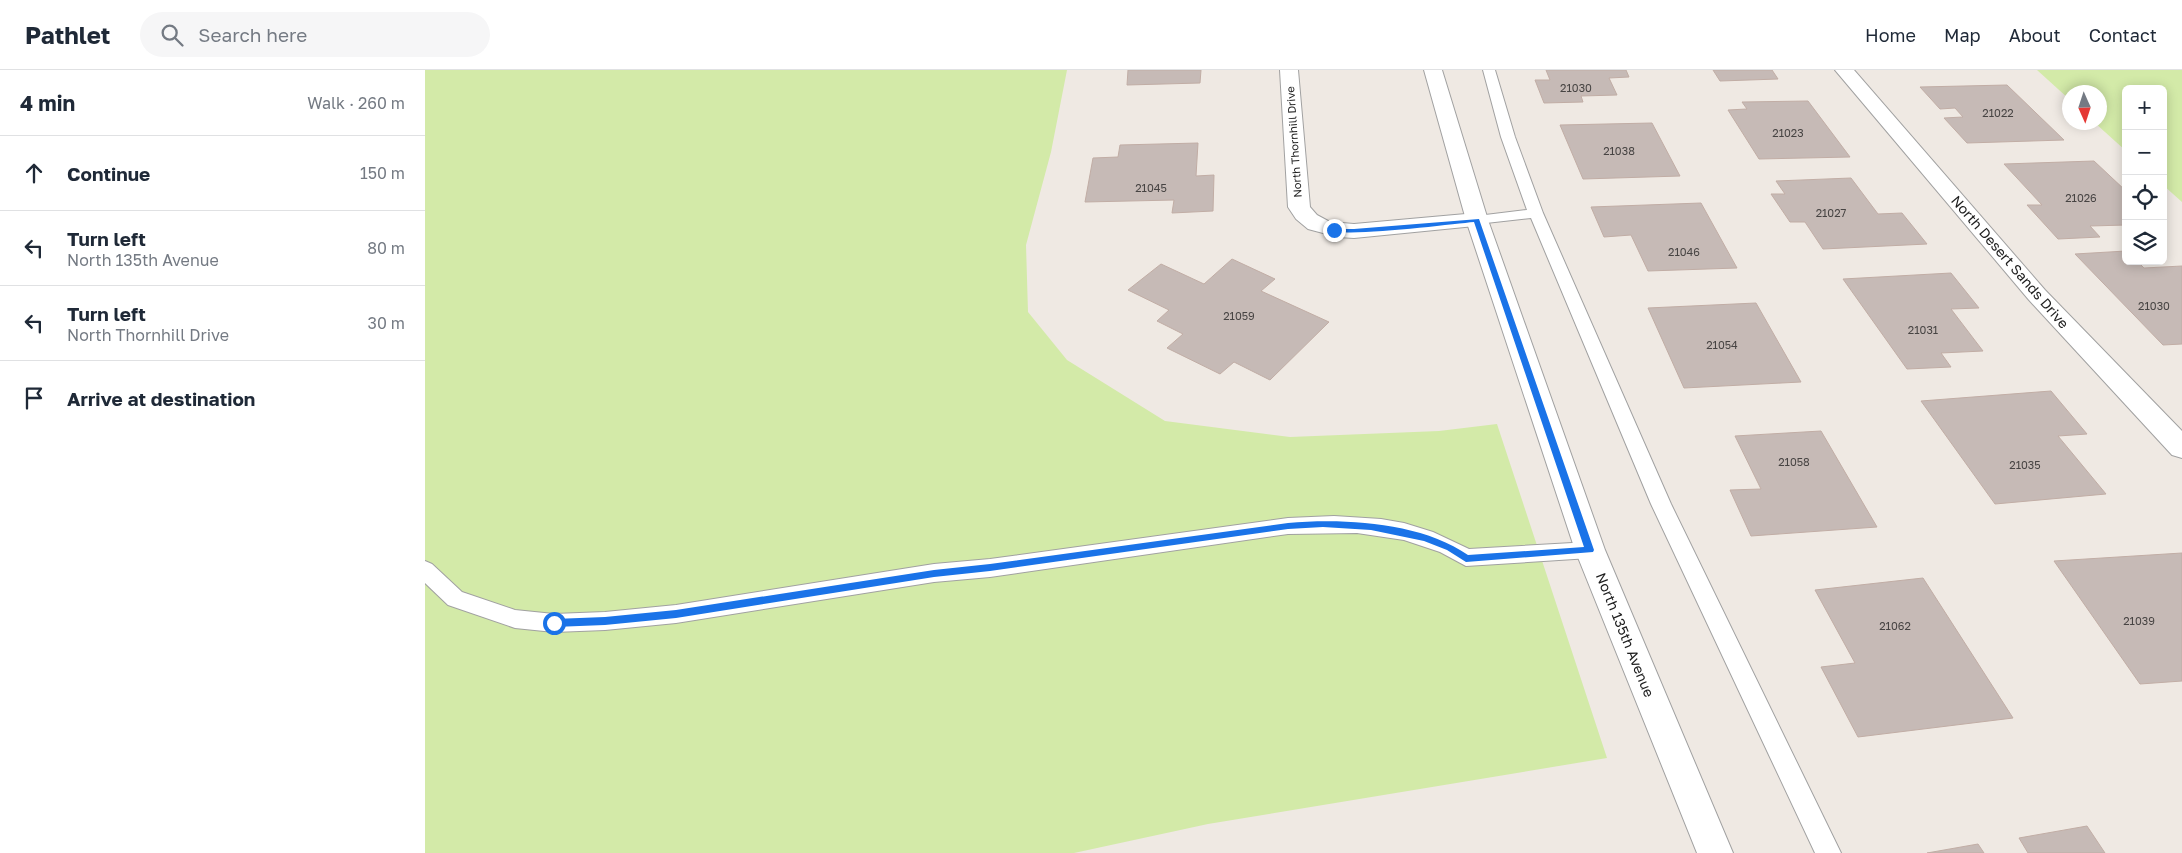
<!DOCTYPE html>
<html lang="en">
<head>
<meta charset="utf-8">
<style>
	body { margin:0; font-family:"Golos Text",sans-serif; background:#f6f6f7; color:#1f2937 }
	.controls { position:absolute; right:15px; top:15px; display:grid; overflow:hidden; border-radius:8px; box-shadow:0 2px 12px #0003 }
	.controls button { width:45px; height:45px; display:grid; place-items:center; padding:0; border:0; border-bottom:1px solid #e0e1e3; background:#fff; color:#1f2937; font:25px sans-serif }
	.compass { position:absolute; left:1637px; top:15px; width:45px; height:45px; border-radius:50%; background:#fff; box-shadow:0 2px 12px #0003; rotate:177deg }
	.stop { position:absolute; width:15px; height:15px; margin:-11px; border:4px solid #1a73e8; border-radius:50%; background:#fff }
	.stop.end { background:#1a73e8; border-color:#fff; box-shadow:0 1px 5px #0008 }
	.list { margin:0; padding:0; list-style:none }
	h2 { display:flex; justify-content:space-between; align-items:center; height:65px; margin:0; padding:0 20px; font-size:21px }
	h2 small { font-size:16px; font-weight:400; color:#747a83 }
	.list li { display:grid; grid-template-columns:32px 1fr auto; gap:15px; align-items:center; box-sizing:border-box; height:75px; padding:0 20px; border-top:1px solid #e0e1e3 }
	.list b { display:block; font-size:19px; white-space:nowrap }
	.list p { margin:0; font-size:16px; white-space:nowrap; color:#747a83 }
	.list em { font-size:16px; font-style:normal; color:#747a83 }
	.icon { flex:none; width:28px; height:28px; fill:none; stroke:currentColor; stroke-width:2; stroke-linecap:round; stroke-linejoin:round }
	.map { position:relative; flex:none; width:1757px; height:783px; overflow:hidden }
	header { display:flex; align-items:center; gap:30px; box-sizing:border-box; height:70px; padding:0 25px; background:#fff; border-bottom:1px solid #e0e1e3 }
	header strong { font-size:24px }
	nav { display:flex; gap:28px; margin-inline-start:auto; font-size:18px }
	.search { width:350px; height:45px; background:#f6f6f7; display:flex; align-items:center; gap:12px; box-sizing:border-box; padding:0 18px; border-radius:28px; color:#747a83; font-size:19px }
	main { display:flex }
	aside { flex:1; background:#fff }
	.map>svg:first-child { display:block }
	.grass { fill:#d3eaa8 }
	.building { fill:#c6bab6; stroke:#c1ada5 }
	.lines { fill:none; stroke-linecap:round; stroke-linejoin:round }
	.service-casing { stroke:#a1a1a1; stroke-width:2 }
	.minor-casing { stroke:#a1a1a1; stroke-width:2 }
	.tertiary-casing { stroke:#a1a1a1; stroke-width:2 }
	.service { fill:#fff; fill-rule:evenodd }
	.minor { fill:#fff; fill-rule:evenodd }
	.tertiary { fill:#fff; fill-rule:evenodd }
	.route { fill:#1a73e8 }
	.labels { text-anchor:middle; stroke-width:5; stroke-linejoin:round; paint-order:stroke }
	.number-label { font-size:11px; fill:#474443 }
	.far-street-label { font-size:11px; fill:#1d1d1d; stroke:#fff }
	.street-label { font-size:14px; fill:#1d1d1d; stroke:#fff }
</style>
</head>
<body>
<header>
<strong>Pathlet</strong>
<div class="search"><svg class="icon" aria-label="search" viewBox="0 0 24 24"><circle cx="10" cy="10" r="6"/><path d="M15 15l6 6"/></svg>Search here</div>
<nav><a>Home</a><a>Map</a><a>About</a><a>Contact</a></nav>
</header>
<main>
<aside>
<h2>4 min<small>Walk · 260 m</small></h2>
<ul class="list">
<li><svg class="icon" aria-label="ahead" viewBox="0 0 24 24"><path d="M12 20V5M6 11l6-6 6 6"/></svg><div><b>Continue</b></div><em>150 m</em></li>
<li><svg class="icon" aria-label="left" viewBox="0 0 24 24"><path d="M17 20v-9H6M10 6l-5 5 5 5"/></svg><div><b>Turn left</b><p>North 135th Avenue</p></div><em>80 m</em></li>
<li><svg class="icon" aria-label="left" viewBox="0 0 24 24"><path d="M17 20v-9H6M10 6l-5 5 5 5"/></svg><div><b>Turn left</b><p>North Thornhill Drive</p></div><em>30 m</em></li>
<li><svg class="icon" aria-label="arrive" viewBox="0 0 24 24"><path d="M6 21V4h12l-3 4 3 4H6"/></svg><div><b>Arrive at destination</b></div></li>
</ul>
</aside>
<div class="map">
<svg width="1757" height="783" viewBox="0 0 1757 783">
	<rect width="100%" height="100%" fill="#efe9e3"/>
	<path class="grass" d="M0,0h642l-16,82 -25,93 2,67 39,48 98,61 125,16 149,-6 58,-7 110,334 -399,66 -134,29h-649z
		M1612,0h145v132l-19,-17v-96h-37v62l-31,-28 4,-1v-30h-30v7z"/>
	<path class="building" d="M703,0h73l-1,13 -73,2z
		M1121,0h80l3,7 -20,1 8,17 -36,1 2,6 -39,1 -9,-23h15z
		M1288,0h59l6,9 -58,2z
		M1582,15l57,55 -97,3 -23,-25 19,-1 -8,-9 -15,1 -20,-22z
		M1383,31l42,56 -91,2 -31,-49 19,-1 -5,-7z
		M1227,53l28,53 -97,3 -23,-54z
		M773,73l-2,33 18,-1 -1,36 -41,2 2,-13 -89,2 8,-44 25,-1 2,-12z
		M1669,91l32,30v34l-36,1 10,11 -42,2 -31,-34h15l-38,-41z
		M1426,108l27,36 24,-1 25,31 -104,5 -18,-27h-15l-19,-28h14l-9,-13z
		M1276,133l36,65 -89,3 -17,-36 -27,2 -13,-30z
		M1701,181v10h11l7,7 38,-2v78l-19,1 -88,-91z
		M807,189l43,20 -14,12 68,31 -59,58 -36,-18 -14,12 -53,-26 16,-14 -26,-13 12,-11 -41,-20 33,-26 43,20z
		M1526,203l28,35 -28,1 32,42 -42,2 10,14 -44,2 -64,-90z
		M1331,233l45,79 -117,6 -36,-80z
		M1626,321l36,43 -29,2 48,58 -111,10 -74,-103z
		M1396,361l56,96 -126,9 -21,-46 31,-1 -26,-53z
		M1757,483v128l-42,3 -86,-123z
		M1498,508l90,140 -155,19 -37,-70 34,-4 -40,-73z
		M1662,756l18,27h-77l-9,-15z
		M1553,774l6,9h-57z"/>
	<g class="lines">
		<g class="service-casing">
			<path id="service" d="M1058,0h12l20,67 28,76 128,291 170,349h-26l-164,-349 -120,-286 -54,6 -5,-1 -2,-3 2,-3 5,-1 50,-6 -26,-73z
				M909,446l47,3 23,4 29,9 36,17 121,-7 7,2 3,6 -3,6 -7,2 -124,8 -26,-14 -36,-12 -47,-7 -69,1 -298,43 -56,5 -258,41 -71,7 -51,2 -39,-4 -67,-23 -23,-22v-22l7,3 30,28 53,18 39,4 51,-2 71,-7 258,-41 56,-5 298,-41z"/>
		</g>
		<g class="minor-casing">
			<path id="minor" d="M855,0h18l12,137 7,8 13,7 24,2 123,-11 8,2 3,5 -3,5 -131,13 -16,-1 -30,-8 -12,-10 -8,-12z
				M1410,0h19l191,220 137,141v27l-10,-3 -143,-155z"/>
		</g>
		<g class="tertiary-casing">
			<path id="tertiary" d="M999,0h18l46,150 117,330 128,303h-36l-122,-303 -109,-330z"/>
		</g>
		<use href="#service" class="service"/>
		<use href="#minor" class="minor"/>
		<use href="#tertiary" class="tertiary"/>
	</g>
	<path class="route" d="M1054,149l115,331 -1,2 -127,10 -19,-12 -23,-9 -53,-11 -48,-3 -35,2 -298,42 -56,6 -258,41 -71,7 -51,2 -5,-4 5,-4 51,-2 71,-7 258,-40 56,-6 298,-41c55,-5 133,-1 180,32l116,-8 -110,-325c-22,2 -131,16 -143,8l3,-1h20z"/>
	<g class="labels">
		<g class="number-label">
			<text x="1151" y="22">21030</text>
			<text x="1573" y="47">21022</text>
			<text x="1363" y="67">21023</text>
			<text x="1194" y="85">21038</text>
			<text x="726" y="122">21045</text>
			<text x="1656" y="132">21026</text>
			<text x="1406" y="147">21027</text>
			<text x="1259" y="186">21046</text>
			<text x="1729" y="240">21030</text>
			<text x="814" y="250">21059</text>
			<text x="1498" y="264">21031</text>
			<text x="1297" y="279">21054</text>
			<text x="1369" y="396">21058</text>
			<text x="1600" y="399">21035</text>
			<text x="1714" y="555">21039</text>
			<text x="1470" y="560">21062</text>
		</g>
		<g class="far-street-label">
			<text transform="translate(869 72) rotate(-94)" y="4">North Thornhill Drive</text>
		</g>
		<g class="street-label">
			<text transform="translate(1585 192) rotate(49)" y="5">North Desert Sands Drive</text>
			<text transform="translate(1200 565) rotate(68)" y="5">North 135th Avenue</text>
		</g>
	</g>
</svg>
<div class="controls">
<button>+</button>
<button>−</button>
<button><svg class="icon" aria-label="locate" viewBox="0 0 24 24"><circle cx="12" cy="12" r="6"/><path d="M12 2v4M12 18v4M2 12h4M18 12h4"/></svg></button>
<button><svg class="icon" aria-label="layers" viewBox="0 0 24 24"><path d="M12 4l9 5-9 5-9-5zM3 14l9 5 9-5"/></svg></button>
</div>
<svg class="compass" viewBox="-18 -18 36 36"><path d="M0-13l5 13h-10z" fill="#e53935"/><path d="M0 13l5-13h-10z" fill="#747a83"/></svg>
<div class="stop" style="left:129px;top:553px"></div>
<div class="stop end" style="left:909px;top:160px"></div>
</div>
</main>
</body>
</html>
